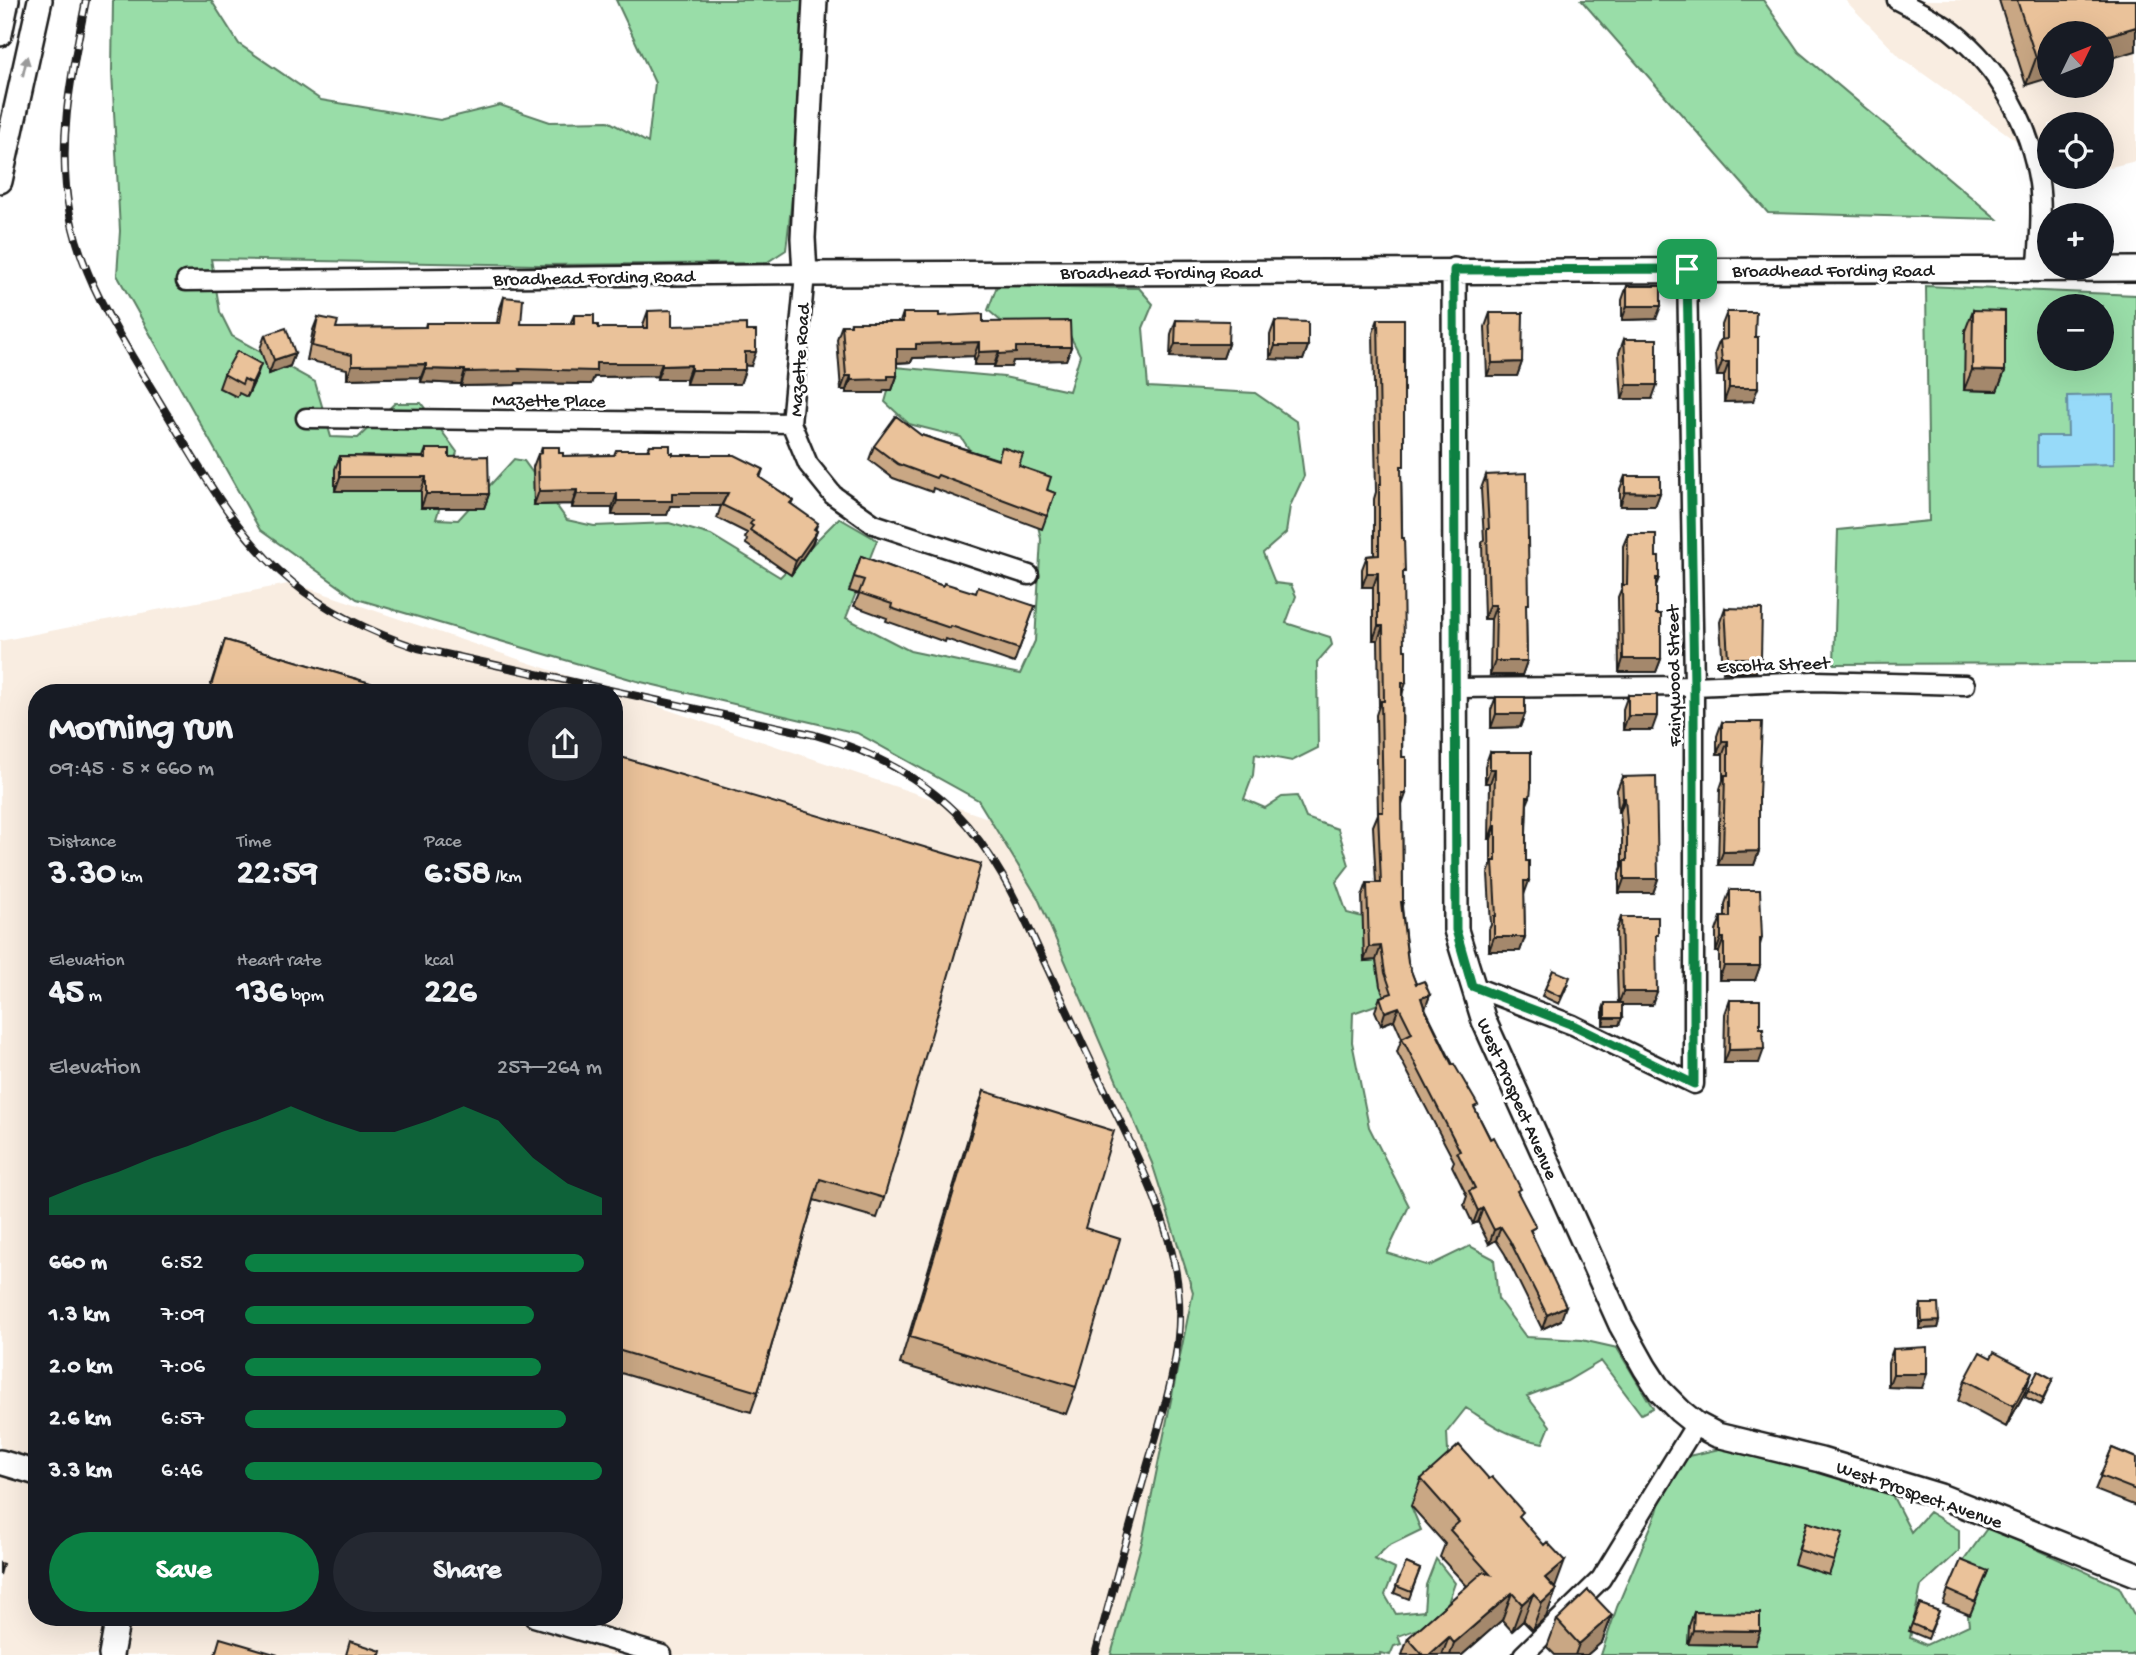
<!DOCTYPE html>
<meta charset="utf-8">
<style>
:root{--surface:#171b24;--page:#242831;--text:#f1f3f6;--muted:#9ea1a6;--accent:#0b8043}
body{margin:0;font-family:"Gochi Hand",sans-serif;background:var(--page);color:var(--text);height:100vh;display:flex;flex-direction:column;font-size:26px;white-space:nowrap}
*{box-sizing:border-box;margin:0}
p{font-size:23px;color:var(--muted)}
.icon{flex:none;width:38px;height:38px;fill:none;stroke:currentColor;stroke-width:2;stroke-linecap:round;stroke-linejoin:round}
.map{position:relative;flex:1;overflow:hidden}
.drawer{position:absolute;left:28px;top:684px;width:595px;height:942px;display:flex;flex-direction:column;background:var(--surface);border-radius:28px;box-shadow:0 7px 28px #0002}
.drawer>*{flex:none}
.needle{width:46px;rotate:47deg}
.tools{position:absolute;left:2037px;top:21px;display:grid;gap:14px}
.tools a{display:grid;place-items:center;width:77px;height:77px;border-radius:50%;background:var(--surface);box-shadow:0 7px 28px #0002;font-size:35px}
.pin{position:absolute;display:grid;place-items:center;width:60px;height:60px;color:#fff;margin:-30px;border-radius:14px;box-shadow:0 4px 10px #0006}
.round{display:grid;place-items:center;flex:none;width:74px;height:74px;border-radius:37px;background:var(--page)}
.summary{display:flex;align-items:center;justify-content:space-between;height:119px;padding:0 21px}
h1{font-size:38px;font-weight:700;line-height:52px}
.metrics{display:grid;grid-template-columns:repeat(3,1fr);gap:10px;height:119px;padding:7px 21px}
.metrics div{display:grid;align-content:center}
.metrics b{font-size:35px;font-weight:700}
.metrics small{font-size:19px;font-weight:400}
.metrics p{font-size:19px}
.chart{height:196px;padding:14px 21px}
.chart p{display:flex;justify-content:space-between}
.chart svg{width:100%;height:126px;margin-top:7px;fill:var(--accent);opacity:.7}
.action{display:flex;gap:14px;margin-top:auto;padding:14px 21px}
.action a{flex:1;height:80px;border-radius:42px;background:var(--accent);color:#fff;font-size:28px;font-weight:700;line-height:80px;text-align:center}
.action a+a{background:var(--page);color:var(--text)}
ul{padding:0 21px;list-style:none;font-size:23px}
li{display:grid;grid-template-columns:112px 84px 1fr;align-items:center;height:52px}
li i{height:18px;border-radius:9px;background:var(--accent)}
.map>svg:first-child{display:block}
.built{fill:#f9ede1;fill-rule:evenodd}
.green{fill:#99dda8;stroke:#5a7c62;stroke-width:2;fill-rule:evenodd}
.water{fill:#97daf9;stroke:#668ea1;stroke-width:2}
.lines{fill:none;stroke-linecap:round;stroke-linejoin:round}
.minor-casing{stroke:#1c1c1c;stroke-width:23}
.tertiary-casing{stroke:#1c1c1c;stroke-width:28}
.minor{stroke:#fff;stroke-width:18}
.tertiary{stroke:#fff;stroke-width:23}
.rail-casing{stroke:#1c1c1c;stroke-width:8}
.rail{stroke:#fff;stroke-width:5;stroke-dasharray:16;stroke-linecap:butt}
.wall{fill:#c9a784;stroke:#1c1c1c;stroke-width:2}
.shaded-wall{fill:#a4886c;stroke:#1c1c1c;stroke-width:2}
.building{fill:#eac29a;stroke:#1c1c1c;stroke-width:2}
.oneway{fill:#999}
.route-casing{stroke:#fff;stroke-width:14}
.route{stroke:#0b8043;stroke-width:9}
.labels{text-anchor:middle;stroke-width:6;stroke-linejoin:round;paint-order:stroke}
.street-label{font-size:19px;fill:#1c1c1c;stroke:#fff}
</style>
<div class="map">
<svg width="2136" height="1655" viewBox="0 0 2136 1655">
<rect width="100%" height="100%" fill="#fff"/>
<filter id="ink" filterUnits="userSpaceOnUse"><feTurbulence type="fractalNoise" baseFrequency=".0143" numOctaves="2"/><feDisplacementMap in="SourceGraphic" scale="14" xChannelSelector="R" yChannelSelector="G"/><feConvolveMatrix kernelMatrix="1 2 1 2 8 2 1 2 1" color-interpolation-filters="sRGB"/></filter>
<g filter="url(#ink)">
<path class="built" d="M1845,0H2136V161L2102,169V124H2049V164L1900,57ZM2049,33H2102V86H2049Z
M293,583L1006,824L1232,1254L1136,1655H0V641ZM37,693H614V1617H37Z"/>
<path class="green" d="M113,0H211L239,44L321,100L440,120L500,105L550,122L608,121L648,143L655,83L616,0H803L794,181L786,250L766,263L539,265L211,259L220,312L232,336L315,382L331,437L358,438L395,403H421L457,452L436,519L458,520L514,459L524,461L567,520L594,526L669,523L711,535L780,577L839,518L877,540L846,618L910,651L1020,674L1035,641L1041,539L1027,477L976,460L961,437L909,424L885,402L895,367L1004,377L1069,391L1080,355L1063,322L1003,323L988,310L997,286L1139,288L1153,304L1143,328L1148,387L1255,393L1297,422L1304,476L1290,506L1286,533L1263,553L1275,583L1291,585L1296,596L1286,623L1330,637L1332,645L1317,662L1318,748L1292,761L1255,754L1253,775L1244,799L1265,808L1282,797L1297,796L1306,818L1338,829L1349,865L1336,882L1347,913L1382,922L1401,970L1393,999L1353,1013L1352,1042L1369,1127L1409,1206L1387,1253L1429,1266L1470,1246L1494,1259L1498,1299L1526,1337L1582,1340L1617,1348L1653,1408L1641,1414L1601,1361L1567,1381L1527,1396L1550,1426L1543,1443C1508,1437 1495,1426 1466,1408L1447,1432L1449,1472L1411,1506L1421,1530L1388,1546L1374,1559L1395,1569L1385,1595L1396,1614L1424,1611L1426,1585L1436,1559L1455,1583L1442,1620L1398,1636L1401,1644L1394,1646L1390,1655L1380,1653V1655H1111L1143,1538L1193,1292L1152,1163L1038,898L978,800L857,733L637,681L357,599L260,530L117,275L120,231L112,71Z
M1581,0H1763L1799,52L1997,219L1768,213Z
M1926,286L2136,295V663L1834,664L1838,530L1929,521ZM2049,306H2102V359H2049Z
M1744,1443L1890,1491L1911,1532L1929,1512L1959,1530V1551L1921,1586L1910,1638L1926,1645L1969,1625L1962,1563L1988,1527L2119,1587L2136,1618V1650L2132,1655H1601L1617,1607L1657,1512L1663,1490L1657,1465C1686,1455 1715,1451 1744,1443Z"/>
<path class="water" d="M2114,395V464L2037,466V436H2068L2067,396Z"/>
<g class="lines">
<g class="minor-casing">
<path id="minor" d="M1897,0C1916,10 1936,19 1953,32C2000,69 2030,124 2039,183C2043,211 2039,240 2038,268
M186,281L805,274L791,423L808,464L833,495L874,524L1029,575
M306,418L791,423
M1456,688L1694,686L1815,681L1965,685
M1472,986L1573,1025L1694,1084V686L1687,269
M534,1617L662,1655
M1523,1655L1601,1579L1696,1424"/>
</g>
<g class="tertiary-casing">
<path id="tertiary" d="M815,0L803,238L805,274L2136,269
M0,34L7,0
M0,181L40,0
M1454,270L1456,930L1484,1021L1621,1325L1645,1368L1660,1391L1680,1411L1696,1424L1717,1435L1821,1460L1940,1496L2136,1574
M0,1462L37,1473
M111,1655L118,1617"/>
</g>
<use href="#minor" class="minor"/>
<use href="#tertiary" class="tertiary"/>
<g class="rail-casing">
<path id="rail" d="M86,0C72,71 56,142 70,215C84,286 127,347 164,409C201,470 236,536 292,582C329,613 373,633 418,648L815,735C868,750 915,773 955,812C993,851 1016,899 1038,948C1054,982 1070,1017 1086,1051C1121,1127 1175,1216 1179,1301C1182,1360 1161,1418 1145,1474C1128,1534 1111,1595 1095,1655"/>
</g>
<use href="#rail" class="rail"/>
</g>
<path class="wall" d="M1999,0H2136L2026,85Z
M1627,286L1656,319L1622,320V300Z
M504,297L521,324H570L574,315L594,325L598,328H643V325L648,311L672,326L746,331L751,366L745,365V370L740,384H686V379H657V376L594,377L591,384L516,383L515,385L461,386V384L421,382V377L347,379V369L307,360L313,330L318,317L336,328L425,327L426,323H497L499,311Z
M1973,310L2005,371L1997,391L1964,390L1965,331Z
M1727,312L1753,401L1724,402V376H1717L1715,353L1720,340L1722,339V325Z
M903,313L939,316L983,322L1071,347L1066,360L1013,361L1011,367H994V365H974V356L913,358L911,362L897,363V376L892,390H884L883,393H846V390H841L837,339L842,325H850L851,322H900Z
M1490,313L1522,362L1517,376H1487L1485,327Z
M1378,319L1401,475L1403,578L1402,805L1403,902L1402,906L1408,963L1416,984L1430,995L1425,1008L1476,1111L1519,1195L1561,1320L1542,1329L1505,1254L1496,1240L1489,1244L1478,1222L1473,1224L1464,1205L1467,1196L1452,1166L1454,1161L1397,1052L1402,1038L1394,1020L1381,1025L1375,1011L1380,997L1384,996L1380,986L1376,960L1364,961L1362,897L1367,883H1376L1373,826L1378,814L1376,715L1379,706L1378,640H1373V587H1362V569L1367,556L1374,555V499L1376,492L1373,333Z
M1176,320L1228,344L1223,358L1170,357L1171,334Z
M1275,321L1308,346L1303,360L1270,359V335Z
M265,335L295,353L290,366L269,374L260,349Z
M1624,339L1652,399H1622L1619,353Z
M224,374L256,378L247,397L239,393L237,397L219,388Z
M921,435L1019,466L1047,490L1055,493L1042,529L933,488L932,492L893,478L869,460L874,446Z
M650,445L670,453L673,455L763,469L760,478L793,500L791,504L817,531L812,544L791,575L746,544L747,539L745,538L747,533L717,518L721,506H670L667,515H612V508H572V504L534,505L533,467L538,454H540L542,447L559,453L563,456L614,455L647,450Z
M426,449L449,457L489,494L484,508H421V491H335V469L340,456L423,457Z
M1486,475L1526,612L1527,661L1522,675H1490L1491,619H1484L1482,543L1484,539L1481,489Z
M1625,476L1660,493L1655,506H1620V489Z
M1628,534L1656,557L1659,578L1656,586V614L1661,659L1656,672H1619L1618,597L1623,585V546Z
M861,556L943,586L1035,606L1014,663L946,639L945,642L886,621L887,618L854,606L859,594L849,591Z
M1725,608L1756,672H1723L1720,622Z
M225,640L404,693H208Z
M1628,695L1652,730H1623V709Z
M1496,697L1525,714L1520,727L1491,728V710Z
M1722,722L1759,795V851L1754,865H1718L1720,789L1723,780V754H1717V736Z
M1490,752L1530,797L1527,804L1524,895L1525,937L1520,951H1489V929L1491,925L1488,874L1491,865V839H1489L1490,783H1485V766Z
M614,755L884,1198L877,1218L814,1200L758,1392L751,1412L614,1371Z
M1622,777L1658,879L1653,893H1619V874L1622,867V837L1620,812H1618L1617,790Z
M1730,890L1762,938L1760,945V966L1755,980H1719V952H1716V931L1721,917H1725V904Z
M1621,917L1656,942L1652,1005H1622L1619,1025H1603V1009L1605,1003H1618L1616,931Z
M1553,970L1568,984L1559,1004L1542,996Z
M1730,1000L1760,1028L1759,1063H1724L1725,1014Z
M984,1091L1085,1228L1076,1387L1066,1414L900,1364L974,1118Z
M1921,1304L1939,1321L1937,1328L1919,1329V1311Z
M1893,1349L1922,1388L1888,1387V1363Z
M2053,1379L2041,1405L2025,1397L2028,1390Z
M1965,1380L2025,1392L2006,1427L1958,1401Z
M2112,1448L2136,1458V1506L2095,1490Z
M1421,1479L1521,1518L1556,1590L1546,1617L1532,1630L1523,1621L1512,1631L1502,1620L1462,1655H1402L1408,1638L1467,1586L1440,1557L1445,1544L1411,1506Z
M1807,1522L1834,1561L1829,1575L1794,1564Z
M1406,1563L1420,1569L1409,1599L1394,1593Z
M1988,1571L1970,1615L1943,1604L1948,1590Z
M1920,1604L1939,1611L1928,1639L1909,1631Z
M1694,1612L1755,1645L1688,1644L1689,1626Z
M1612,1615L1602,1642L1587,1655H1555L1547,1647L1557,1620Z"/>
<path class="shaded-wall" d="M2136,27V51L2102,61V37Z
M2049,54V78L2026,85L2036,58Z
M1627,306H1661L1656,319L1622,320Z
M979,342L974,356L913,358L911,362L892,363L897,349L916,344Z
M1175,344H1228L1223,358L1170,357Z
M1275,346H1308L1303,360L1270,359Z
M1016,347H1071L1066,360L1013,361L1011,367H994L999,354Z
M999,351L994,365H974L979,352Z
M745,352H756L751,366L740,365Z
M295,353L290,366L269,374L274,360Z
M1522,362L1517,376H1487L1492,363Z
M1722,362H1729L1724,376H1717Z
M596,363H662L657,376L594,377L591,384L516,383L515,385L461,386L465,372Z
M261,364L256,378L247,397L252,383Z
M426,364L421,377L347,379L352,365Z
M691,365L686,379H657L662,366Z
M426,369L465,370L461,384L421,382Z
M691,370H745L740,384H686Z
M1972,370L2005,371L1997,391L1964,390Z
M846,376H851L846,390H841Z
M888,376H897L892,390H884L883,393H846L851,380Z
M1627,385H1657L1652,399H1622Z
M1729,388H1758L1753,401L1724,402Z
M340,477H426L421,491H335Z
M577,490L572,504L534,505L539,491Z
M1625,492L1660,493L1655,506H1620Z
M672,493H728L721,506H670L667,515H612L617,501Z
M426,494H489L484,508H421Z
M577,494H617L612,508H572Z
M818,523L813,536L817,531L812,544L791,575L796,561Z
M1367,573H1378L1373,587H1362Z
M1489,605H1496L1491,619H1484Z
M1378,626H1383L1378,640H1373Z
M1728,658H1761L1756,672H1723Z
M1623,659H1661L1656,672H1619Z
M1495,661H1527L1522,675H1490Z
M1402,683H1406L1401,697Z
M1496,714H1525L1520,727L1491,728Z
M1628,716H1657L1652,730H1623Z
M1722,741H1728L1723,754H1717Z
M1490,769H1495L1490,783H1485Z
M1402,794H1406L1401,808Z
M1623,798H1625L1620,812H1618Z
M1494,825H1496L1491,839H1489Z
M1759,851L1754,865H1718L1723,852Z
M1624,879H1658L1653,893H1619Z
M1524,881H1529L1524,895Z
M1494,937H1525L1520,951H1489Z
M1721,938H1724L1719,952H1716Z
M1381,946L1376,960L1364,961L1369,947Z
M1724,966H1760L1755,980H1719Z
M1623,992H1657L1652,1005H1618Z
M1430,995L1425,1009L1421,998Z
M1399,1007L1394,1020L1381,1025L1385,1012Z
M1605,1018H1622L1619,1025H1603Z
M1764,1049L1759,1063H1724L1729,1050Z
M1483,1208L1478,1222L1473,1224L1478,1211Z
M1501,1227L1496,1240L1489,1244L1494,1230Z
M1566,1306L1561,1320L1542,1329L1547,1315Z
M1939,1321L1937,1328L1919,1329L1922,1322Z
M2032,1372L2025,1392L2006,1427L2014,1406Z
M1893,1374H1927L1922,1388L1888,1387Z
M1565,1561L1555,1588L1545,1578Z
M1556,1590L1546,1617L1532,1630L1542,1603Z
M1512,1593L1502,1620L1462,1655H1450L1454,1643Z
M1533,1594L1523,1621L1512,1631L1522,1604Z
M1612,1615L1602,1642L1587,1655H1575L1579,1644Z
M1693,1630L1760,1631L1755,1645L1688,1644Z
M1449,1637L1442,1655H1429Z"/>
<path class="building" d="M2017,0H2136V27L2102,37V33H2049V54L2036,58Z
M1627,286H1661V306H1627Z
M504,297L523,299L521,324H574V315H594V325H598V328H648V311L672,310V326L746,324V331H756V352H745V370H691V365L662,366V363H596V371L519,369L520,371L465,372V370L426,369V364L352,365V355L312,346L318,317L338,321L336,328L426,327V323H500Z
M1973,310L2005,311V371L1972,370Z
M1727,312H1756L1755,337H1758V388H1729V362H1722L1720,340L1727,339Z
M903,313H939V316L983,314V322L1070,321L1071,347H1016V353L999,354V351L979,352V342L916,344V349H897V376H888V379L851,380V376H846L842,325H851V322H903Z
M1490,313H1523L1522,362L1492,363Z
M1378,319H1404V466H1401L1402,538H1404L1405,572H1403L1404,650H1406V683H1402V757H1406V794H1402L1403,902H1401L1408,963L1416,984L1424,981L1430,995L1421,998L1424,1007L1452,1065L1454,1064L1478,1105L1474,1107L1490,1139L1494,1137L1521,1189L1517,1191L1536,1227L1530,1230L1566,1306L1547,1315L1510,1241L1501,1227L1494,1230L1483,1208L1478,1211L1469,1191L1475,1188L1457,1152L1460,1151L1402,1038L1412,1033L1399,1007L1385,1012L1380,997L1392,993L1385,973L1381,946L1369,947L1367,883H1381L1378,812H1383L1381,701H1384L1383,626H1378V573H1367V556L1379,555V485H1381Z
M1176,320L1229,321L1228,344H1175Z
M1275,321L1308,322V346H1275Z
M286,328L295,353L274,360L265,335Z
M1624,339H1657V385H1627Z
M237,351L261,364L252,383L244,379L242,384L224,374Z
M896,416L921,435L998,460L1002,447L1023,454L1019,466L1051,477L1047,490L1055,493L1047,516L938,475L936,478L898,464L874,446Z
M650,445H670V453H673V455H735L763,469L759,477L793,500L790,503L818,523L814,529L817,531L796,561L750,530L753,526L750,524L753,520L722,505L728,493H672V501H617V494H577V490L539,491L538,454L542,453V447H559V453H563V456L614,455L616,450H649Z
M426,449H449V457L488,456L489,494H426V477H340V456L426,458Z
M1527,473L1529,604H1526L1527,661H1495L1496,605H1489L1487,529H1489L1486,475Z
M1625,476H1660V493L1625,492Z
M1628,534H1656V557H1659V578H1656V614H1661V659H1623L1622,585H1627Z
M861,556L943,586L944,583L976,593L978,587L1035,606L1019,649L951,626L950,628L891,608L892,604L859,593L864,580L854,577Z
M1725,608L1762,609L1761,658H1728Z
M225,640L404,693H209Z
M1628,695H1657V716H1628Z
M1496,697H1525V714H1496Z
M1722,722H1762L1759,795V851L1723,852L1725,775H1728V741H1722Z
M1490,752H1531V787L1530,797H1527L1526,825V861H1529V881H1524L1525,937H1494V916H1496L1493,861H1496V825H1494L1495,769H1490Z
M614,755L981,864L884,1198L820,1179L758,1392L614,1349Z
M1656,776L1658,879H1624V861H1627V823L1625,798H1623L1622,777Z
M1730,890H1760L1762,938H1760V966H1724V938H1721V917H1730Z
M1621,917H1658V935H1656L1657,992H1623Z
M1553,970L1570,977L1561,997L1545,989Z
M1730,1000H1760V1028H1763L1764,1049L1729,1050Z
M1605,1003H1622V1018H1605Z
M984,1091L1114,1131L1085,1228L1120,1239L1076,1387L910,1337Z
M1921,1304H1938L1939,1321L1922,1322Z
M1927,1347V1374H1893V1349Z
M1980,1352L1991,1358L1994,1352L2032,1372L2014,1406L1965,1380Z
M2038,1371L2053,1379L2043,1399L2028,1390Z
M1459,1445L1489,1479L1492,1477L1523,1512L1519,1516L1544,1545L1547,1542L1565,1561L1545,1578L1556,1590L1542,1603L1533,1594L1522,1604L1512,1593L1454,1643L1449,1637L1429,1655H1423L1408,1638L1483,1572L1490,1574L1450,1530L1459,1522L1421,1479Z
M2112,1448L2136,1458V1490L2100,1476Z
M1807,1522L1843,1533L1834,1561L1799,1550Z
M1961,1560L1988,1571L1975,1602L1948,1590Z
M0,1563L3,1564L0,1575Z
M1406,1563L1420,1569L1411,1592L1396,1586Z
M1588,1590L1612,1615L1579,1644L1557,1620Z
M1920,1604L1939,1611L1930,1632L1912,1624Z
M1694,1612L1760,1613V1631L1693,1630Z
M220,1638L278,1655H215Z
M350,1641L381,1651L380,1655H346Z"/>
<defs><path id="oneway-solid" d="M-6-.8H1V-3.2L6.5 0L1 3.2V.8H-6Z" transform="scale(1.75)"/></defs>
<use class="oneway" href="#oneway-solid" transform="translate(25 66) rotate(-77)"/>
</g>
<g class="lines" filter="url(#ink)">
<g class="route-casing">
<path id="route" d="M1687,269L1694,686V1084L1573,1025L1472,986L1456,930L1454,270Z"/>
</g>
<use href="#route" class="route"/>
</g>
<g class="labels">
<g class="street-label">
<text x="1833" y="276">Broadhead Fording Road</text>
<text x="1161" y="278">Broadhead Fording Road</text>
<text transform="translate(594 276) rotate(-1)" y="7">Broadhead Fording Road</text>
<text transform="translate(798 360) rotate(-86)" y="7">Mazette Road</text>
<text transform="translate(549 399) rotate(1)" y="7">Mazette Place</text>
<text transform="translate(1773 663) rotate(-2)" y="7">Escolta Street</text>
<text transform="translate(1672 676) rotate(-91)" y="7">Fairywood Street</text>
<text transform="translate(1519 1098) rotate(66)" y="7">West Prospect Avenue</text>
<text transform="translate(1920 1493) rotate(19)" y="7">West Prospect Avenue</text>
</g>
</g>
</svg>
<div class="tools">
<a><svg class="needle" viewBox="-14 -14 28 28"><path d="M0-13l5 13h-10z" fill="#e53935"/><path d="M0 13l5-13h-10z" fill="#9ea1a6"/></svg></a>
<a><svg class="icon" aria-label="locate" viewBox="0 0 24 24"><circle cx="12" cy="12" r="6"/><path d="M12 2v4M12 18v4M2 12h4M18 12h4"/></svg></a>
<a>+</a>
<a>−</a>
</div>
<div class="pin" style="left:1687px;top:269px;background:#1e9e55"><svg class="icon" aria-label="arrive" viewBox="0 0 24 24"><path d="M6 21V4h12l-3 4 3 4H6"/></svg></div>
<section class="drawer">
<div class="summary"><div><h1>Morning run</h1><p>09:45 · 5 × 660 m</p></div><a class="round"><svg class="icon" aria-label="share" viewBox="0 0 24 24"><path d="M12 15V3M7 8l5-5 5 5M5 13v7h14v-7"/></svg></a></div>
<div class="metrics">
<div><p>Distance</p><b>3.30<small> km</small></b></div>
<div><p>Time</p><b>22:59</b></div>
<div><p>Pace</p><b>6:58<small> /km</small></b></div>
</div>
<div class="metrics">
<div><p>Elevation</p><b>45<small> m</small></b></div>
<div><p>Heart rate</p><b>136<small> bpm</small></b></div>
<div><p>kcal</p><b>226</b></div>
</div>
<div class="chart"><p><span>Elevation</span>257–264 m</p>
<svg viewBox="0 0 160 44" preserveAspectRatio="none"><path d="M0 44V38L10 33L20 29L30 24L40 20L50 15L60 11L70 6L80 11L90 15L100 15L110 11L120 6L130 11L140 24L150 33L160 38V44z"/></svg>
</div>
<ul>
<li><b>660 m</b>6:52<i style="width:95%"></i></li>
<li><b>1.3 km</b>7:09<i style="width:81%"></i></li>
<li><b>2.0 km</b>7:06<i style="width:83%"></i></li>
<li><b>2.6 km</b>6:57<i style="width:90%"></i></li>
<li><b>3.3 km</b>6:46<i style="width:100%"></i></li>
</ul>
<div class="action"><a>Save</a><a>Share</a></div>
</section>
</div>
